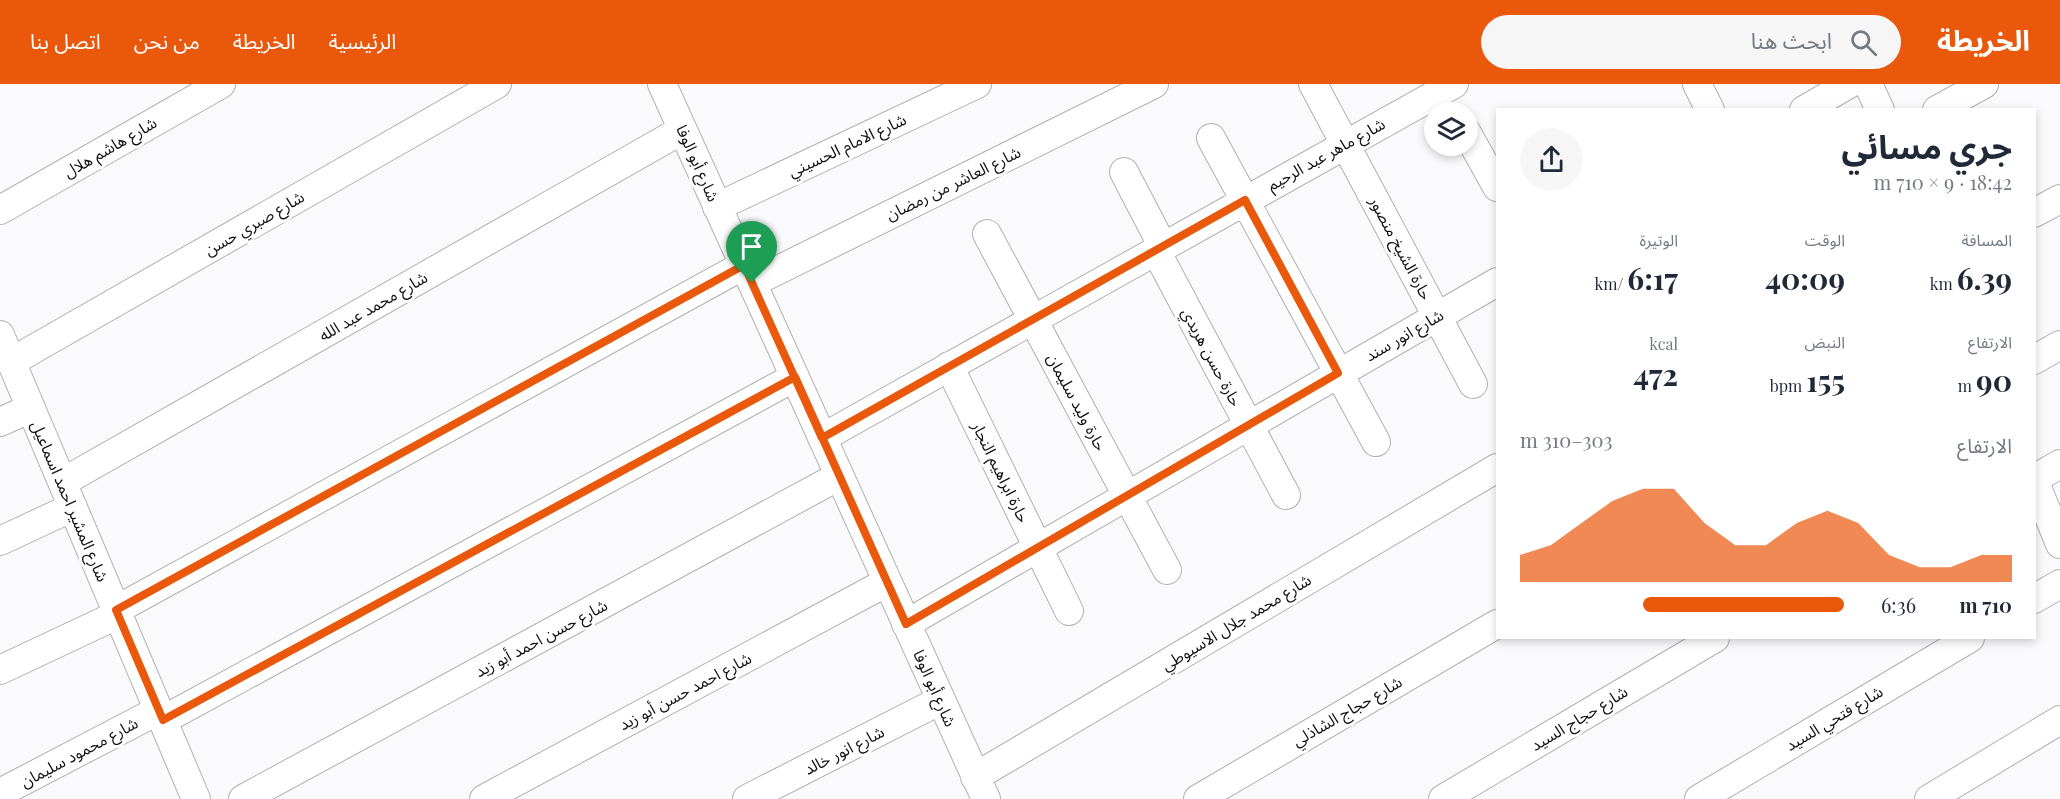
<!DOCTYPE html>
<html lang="ar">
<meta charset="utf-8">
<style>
:root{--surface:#fff;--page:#f6f6f7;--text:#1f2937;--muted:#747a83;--accent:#ea580c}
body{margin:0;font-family:"Playfair Display","Noto Sans Arabic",serif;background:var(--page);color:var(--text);direction:rtl;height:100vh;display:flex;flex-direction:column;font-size:22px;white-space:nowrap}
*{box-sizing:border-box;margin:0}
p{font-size:20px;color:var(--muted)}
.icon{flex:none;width:33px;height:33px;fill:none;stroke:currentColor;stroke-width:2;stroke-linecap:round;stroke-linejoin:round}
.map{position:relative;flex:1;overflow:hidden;direction:ltr}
.side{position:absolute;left:1496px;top:24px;width:540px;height:531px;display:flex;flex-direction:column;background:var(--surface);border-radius:0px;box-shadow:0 3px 9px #0003;direction:rtl}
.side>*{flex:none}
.tools{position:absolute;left:1424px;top:18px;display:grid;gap:12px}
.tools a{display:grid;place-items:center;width:54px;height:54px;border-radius:50%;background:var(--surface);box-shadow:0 3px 9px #0003;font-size:30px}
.pin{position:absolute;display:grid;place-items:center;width:51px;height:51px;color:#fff;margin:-62px -26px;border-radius:50% 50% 50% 0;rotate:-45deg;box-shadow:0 0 6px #0007}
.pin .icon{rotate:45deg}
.round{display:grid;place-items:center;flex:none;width:63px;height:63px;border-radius:32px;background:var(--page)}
.summary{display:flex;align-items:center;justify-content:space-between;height:102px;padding:0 24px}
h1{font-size:33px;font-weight:700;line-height:45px}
.stats{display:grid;grid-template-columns:repeat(3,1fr);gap:9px;height:102px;padding:6px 24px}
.stats div{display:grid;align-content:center}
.stats b{font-size:30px;font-weight:700}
.stats small{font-size:16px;font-weight:400}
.stats p{font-size:16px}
.chart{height:168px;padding:12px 24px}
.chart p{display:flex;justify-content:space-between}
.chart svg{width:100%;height:108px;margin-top:6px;fill:var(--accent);opacity:.7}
ul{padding:0 24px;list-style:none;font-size:20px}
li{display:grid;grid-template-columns:96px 72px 1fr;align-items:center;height:45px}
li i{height:15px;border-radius:8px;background:var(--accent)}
header{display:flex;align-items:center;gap:36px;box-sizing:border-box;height:84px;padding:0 30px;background:var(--accent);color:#fff}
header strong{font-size:28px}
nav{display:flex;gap:33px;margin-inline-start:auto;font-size:21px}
.search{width:420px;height:54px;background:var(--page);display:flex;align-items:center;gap:15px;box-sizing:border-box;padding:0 21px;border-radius:33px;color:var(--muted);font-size:22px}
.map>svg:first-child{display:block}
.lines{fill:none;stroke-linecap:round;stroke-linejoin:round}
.minor-casing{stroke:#b0b0b2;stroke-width:30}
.minor{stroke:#fff;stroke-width:28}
.route-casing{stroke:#fff;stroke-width:12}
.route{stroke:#ea580c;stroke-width:8}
.labels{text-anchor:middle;stroke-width:6;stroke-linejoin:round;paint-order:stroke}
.street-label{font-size:16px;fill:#101011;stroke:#fff}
</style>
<header>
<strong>الخريطة</strong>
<div class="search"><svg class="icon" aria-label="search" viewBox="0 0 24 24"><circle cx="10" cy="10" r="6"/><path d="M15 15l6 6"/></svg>ابحث هنا</div>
<nav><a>الرئيسية</a><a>الخريطة</a><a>من نحن</a><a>اتصل بنا</a></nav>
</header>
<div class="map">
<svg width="2060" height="715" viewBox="0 0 2060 715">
<rect width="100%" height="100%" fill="#fafafc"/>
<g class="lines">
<g class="minor-casing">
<path id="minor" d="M662,0L986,715
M1313,0L1473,300
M1697,0L1710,26
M1868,0L1880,26
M1804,26L1849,0
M1937,26L1984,0
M1467,49L1497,103
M1211,54L1376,358
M1124,88L1162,161
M717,123L977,0
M0,126L221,0
M2034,129L2060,115
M987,150L1167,486
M1155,165L1286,411
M752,199L1154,0
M0,251L196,715
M2034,276L2060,261
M11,278L497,0
M949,282L1069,527
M0,338L31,324
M822,354L1454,0
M2034,395L2060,380
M2034,396L2060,460
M63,398L682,46
M0,457L73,423
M2034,515L2060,500
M116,526L744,181
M906,540L1497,198
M0,586L117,531
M163,636L795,293
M975,693L1497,384
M0,709L159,626
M243,715L839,392
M484,715L887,498
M747,715L941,616
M1198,715L1497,540
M1443,715L1715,554
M1699,715L1970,554
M1929,715L2060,636"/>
</g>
<use href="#minor" class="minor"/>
</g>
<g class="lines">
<g class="route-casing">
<path id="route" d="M752,199L744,181L116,526L163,636L795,293L906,540L1338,289L1245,116L822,354L752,199"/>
</g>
<use href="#route" class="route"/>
</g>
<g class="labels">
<g class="street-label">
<text transform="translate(847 61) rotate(-25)" y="6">شارع الامام الحسيني</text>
<text transform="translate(110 63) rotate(-30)" y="6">شارع هاشم هلال</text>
<text transform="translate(1326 70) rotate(-29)" y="6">شارع ماهر عبد الرحيم</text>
<text transform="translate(698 79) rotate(66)" y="6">شارع أبو الوفا</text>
<text transform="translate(953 99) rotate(-26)" y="6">شارع العاشر من رمضان</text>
<text transform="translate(254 139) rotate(-30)" y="6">شارع صبري حسن</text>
<text transform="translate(1401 164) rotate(62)" y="6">حارة الشيخ منصور</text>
<text transform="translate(373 222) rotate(-30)" y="6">شارع محمد عبد الله</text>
<text transform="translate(1404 251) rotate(-30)" y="6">شارع انور سند</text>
<text transform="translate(1212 273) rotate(62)" y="6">حارة حسن هريدي</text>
<text transform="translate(1077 318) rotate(62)" y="6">حارة وليد سليمان</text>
<text transform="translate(1001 388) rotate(64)" y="6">حارة ابراهيم النجار</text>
<text transform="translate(70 417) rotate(67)" y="6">شارع المشير احمد اسماعيل</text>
<text transform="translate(1236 538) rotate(-31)" y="6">شارع محمد جلال الاسيوطي</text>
<text transform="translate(541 554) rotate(-28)" y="6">شارع حسن احمد أبو زيد</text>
<text transform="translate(935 604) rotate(66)" y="6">شارع أبو الوفا</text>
<text transform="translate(685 607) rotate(-28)" y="6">شارع احمد حسن أبو زيد</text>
<text transform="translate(1347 627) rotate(-30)" y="6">شارع حجاج الشاذلي</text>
<text transform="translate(1579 634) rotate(-31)" y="6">شارع حجاج السيد</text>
<text transform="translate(1834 634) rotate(-31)" y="6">شارع فتحي السيد</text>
<text transform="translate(844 666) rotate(-27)" y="6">شارع انور خالد</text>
<text transform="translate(79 668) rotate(-28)" y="6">شارع محمود سليمان</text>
</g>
</g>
</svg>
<div class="tools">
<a><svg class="icon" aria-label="layers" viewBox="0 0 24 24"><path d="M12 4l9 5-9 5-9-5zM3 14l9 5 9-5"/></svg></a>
</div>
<div class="pin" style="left:752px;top:199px;background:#1e9e55"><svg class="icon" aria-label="arrive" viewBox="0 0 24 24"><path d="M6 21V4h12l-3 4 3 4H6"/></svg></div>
<section class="side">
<div class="summary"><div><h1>جري مسائي</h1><p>18:42 · 9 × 710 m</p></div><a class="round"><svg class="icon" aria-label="share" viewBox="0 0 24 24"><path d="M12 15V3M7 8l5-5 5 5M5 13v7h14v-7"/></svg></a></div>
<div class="stats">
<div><p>المسافة</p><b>6.39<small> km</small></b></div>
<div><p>الوقت</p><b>40:09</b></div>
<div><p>الوتيرة</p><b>6:17<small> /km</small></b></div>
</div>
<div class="stats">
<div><p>الارتفاع</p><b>90<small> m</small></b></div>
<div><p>النبض</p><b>155<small> bpm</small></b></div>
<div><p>kcal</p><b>472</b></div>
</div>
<div class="chart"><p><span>الارتفاع</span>303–310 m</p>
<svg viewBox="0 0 160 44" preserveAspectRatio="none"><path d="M0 44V33L10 29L20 20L30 11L40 6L50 6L60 20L70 29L80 29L90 20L100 15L110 20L120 33L130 38L140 38L150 33L160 33V44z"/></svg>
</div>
<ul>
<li><b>710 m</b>6:36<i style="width:62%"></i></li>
</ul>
</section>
</div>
